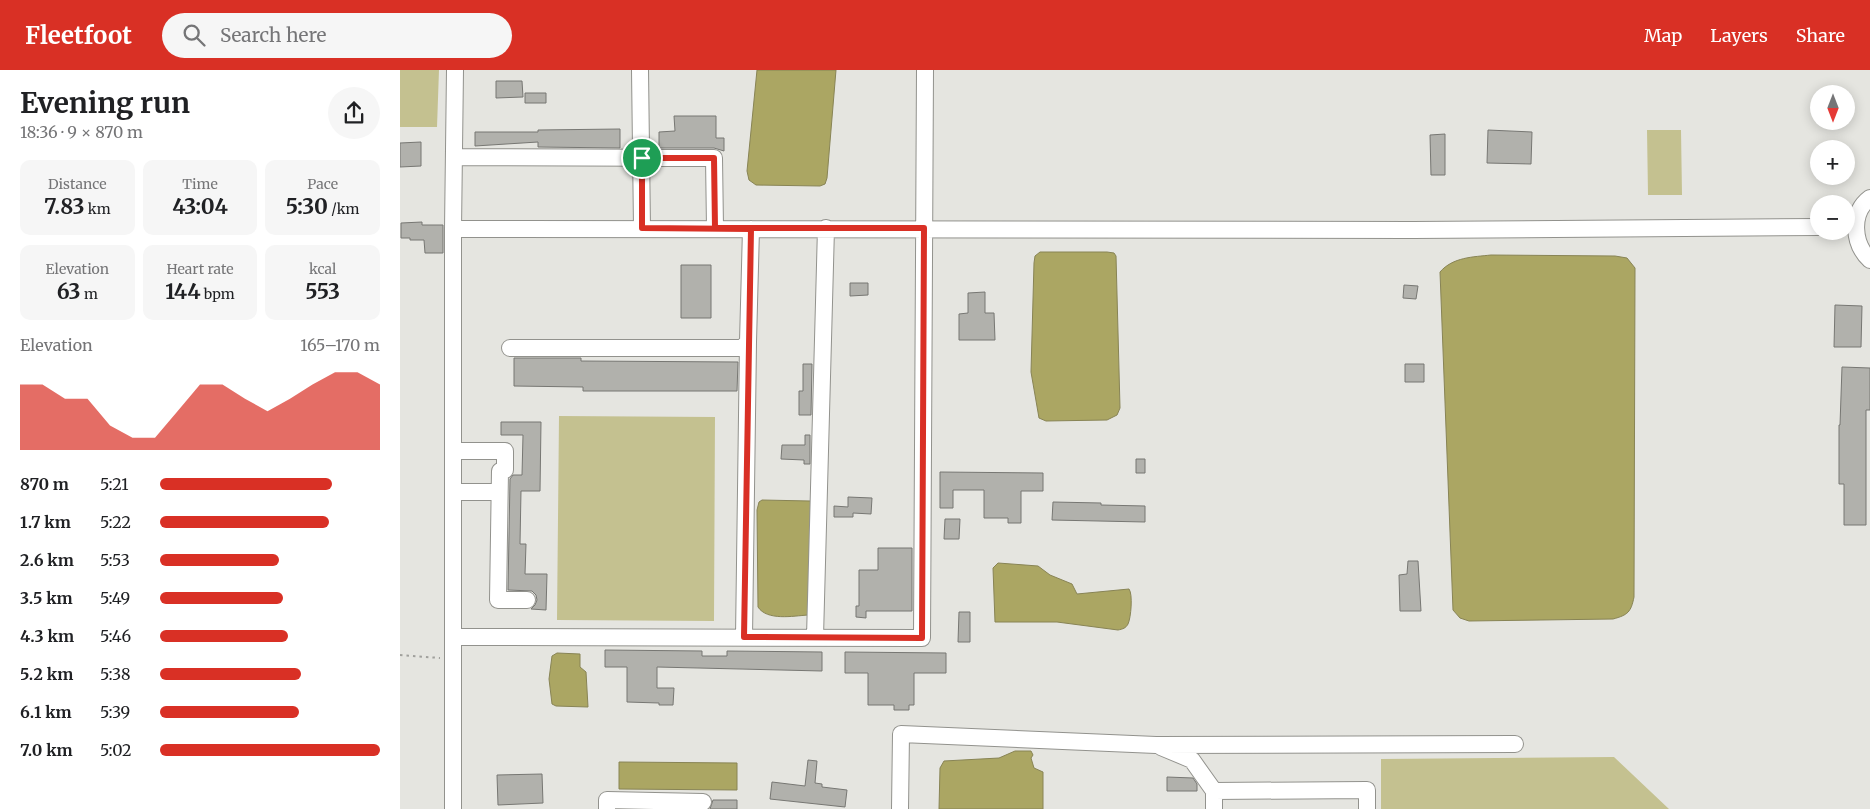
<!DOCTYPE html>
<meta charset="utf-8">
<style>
:root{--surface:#fff;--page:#f6f6f6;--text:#202124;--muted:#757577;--accent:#d93025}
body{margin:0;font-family:Merriweather,serif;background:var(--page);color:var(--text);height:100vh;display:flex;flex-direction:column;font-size:19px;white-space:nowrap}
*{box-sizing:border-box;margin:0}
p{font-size:16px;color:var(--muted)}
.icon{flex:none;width:28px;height:28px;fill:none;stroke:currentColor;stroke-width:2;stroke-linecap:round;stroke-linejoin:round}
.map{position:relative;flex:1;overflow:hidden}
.drawer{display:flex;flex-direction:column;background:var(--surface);width:400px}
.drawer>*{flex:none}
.needle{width:32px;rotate:180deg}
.fabs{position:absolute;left:1410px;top:15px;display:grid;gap:10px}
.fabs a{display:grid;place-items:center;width:45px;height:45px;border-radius:50%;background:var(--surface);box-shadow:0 2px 12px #0003;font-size:25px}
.pin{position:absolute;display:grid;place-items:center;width:42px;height:42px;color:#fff;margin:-21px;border:2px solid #fff;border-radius:50%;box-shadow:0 1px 5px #0007}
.round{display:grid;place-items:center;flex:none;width:52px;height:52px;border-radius:26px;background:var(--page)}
.summary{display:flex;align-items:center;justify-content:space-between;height:85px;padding:0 20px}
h1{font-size:28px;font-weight:700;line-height:38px}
.metrics{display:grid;grid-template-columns:repeat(3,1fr);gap:8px;height:85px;padding:5px 20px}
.metrics div{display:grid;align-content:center;border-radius:10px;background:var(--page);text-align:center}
.metrics b{font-size:21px;font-weight:700}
.metrics small{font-size:14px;font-weight:400}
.metrics p{font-size:14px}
.chart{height:140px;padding:10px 20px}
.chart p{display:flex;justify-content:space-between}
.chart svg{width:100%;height:90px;margin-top:5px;fill:var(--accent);opacity:.7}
ul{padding:0 20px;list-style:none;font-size:16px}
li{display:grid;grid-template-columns:80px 60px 1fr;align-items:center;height:38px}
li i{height:12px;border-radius:6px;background:var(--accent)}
header{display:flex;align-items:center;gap:30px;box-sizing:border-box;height:70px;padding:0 25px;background:var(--accent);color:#fff}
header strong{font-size:24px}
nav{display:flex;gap:28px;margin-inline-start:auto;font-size:18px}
.search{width:350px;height:45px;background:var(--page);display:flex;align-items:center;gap:12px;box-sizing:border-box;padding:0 18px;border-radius:28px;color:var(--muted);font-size:19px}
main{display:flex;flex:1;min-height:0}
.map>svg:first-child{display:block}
.green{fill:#c4c190}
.water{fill:#aba663;stroke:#888455}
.building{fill:#b1b1ac;stroke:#777773}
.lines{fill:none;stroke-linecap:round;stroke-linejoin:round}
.minor-casing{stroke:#92928d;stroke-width:18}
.path{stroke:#a0a09c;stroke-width:2;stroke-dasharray:2.5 4;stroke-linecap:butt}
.minor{stroke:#fff;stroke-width:16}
.route-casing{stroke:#fff;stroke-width:10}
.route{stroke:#d93025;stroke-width:6}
</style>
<header>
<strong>Fleetfoot</strong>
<div class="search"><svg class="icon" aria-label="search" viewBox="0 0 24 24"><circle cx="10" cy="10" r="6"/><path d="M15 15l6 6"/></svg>Search here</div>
<nav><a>Map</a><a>Layers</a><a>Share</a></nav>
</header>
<main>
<section class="drawer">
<div class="summary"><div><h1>Evening run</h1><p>18:36 · 9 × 870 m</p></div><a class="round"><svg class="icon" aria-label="share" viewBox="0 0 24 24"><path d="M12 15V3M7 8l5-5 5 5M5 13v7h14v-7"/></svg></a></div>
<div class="metrics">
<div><p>Distance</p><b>7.83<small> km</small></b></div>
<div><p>Time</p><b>43:04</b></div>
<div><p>Pace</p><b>5:30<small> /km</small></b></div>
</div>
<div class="metrics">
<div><p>Elevation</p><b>63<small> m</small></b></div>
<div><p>Heart rate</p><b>144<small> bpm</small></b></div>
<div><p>kcal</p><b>553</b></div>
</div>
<div class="chart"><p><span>Elevation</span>165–170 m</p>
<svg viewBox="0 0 160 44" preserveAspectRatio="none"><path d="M0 44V12L10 12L20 19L30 19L40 32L50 38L60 38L70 25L80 12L90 12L100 19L110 25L120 19L130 12L140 6L150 6L160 12V44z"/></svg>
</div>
<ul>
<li><b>870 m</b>5:21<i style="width:78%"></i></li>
<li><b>1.7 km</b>5:22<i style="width:77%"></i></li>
<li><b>2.6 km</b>5:53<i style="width:54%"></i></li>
<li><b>3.5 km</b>5:49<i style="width:56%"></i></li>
<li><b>4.3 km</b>5:46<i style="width:58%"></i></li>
<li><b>5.2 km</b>5:38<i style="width:64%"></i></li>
<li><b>6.1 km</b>5:39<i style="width:63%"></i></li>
<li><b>7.0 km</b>5:02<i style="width:100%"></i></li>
</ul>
</section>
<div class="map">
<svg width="1470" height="739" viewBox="0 0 1470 739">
<rect width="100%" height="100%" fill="#e5e5e0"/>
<path class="green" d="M0,0H39L37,57H0Z
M1247,60H1281L1282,125H1248Z
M159,346L315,347L314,551L157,550Z
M1214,687L1269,739H981V689Z"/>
<path class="water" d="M357,0H436L427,108L425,114L420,116L356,115L349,110L347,101Z
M640,182H707L714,183L716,186L720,338L717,345L707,350L646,351L639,348L631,302L634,193L635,186Z
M1091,185L1215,186L1227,188L1235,198L1234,527C1231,542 1228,545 1213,549L1069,551L1060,548L1053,540L1040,202C1053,187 1073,187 1091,185Z
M362,430L410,431L412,433L408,545C393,546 367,551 358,537L357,440L359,432Z
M598,493L638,496L650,505L672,514L677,524L729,519C733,524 731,548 728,554C726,558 723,559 718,560L657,552H595L593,498Z
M157,583L180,584V597L186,602L188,637L156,636L152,634L149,609L152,586Z
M615,681H631L633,685L631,688L634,698L643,702V739H539L540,698L544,691L599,688Z
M219,692L337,693V720L219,719Z"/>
<path class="building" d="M96,11H122L123,27L96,28Z
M125,23H146V33H125Z
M274,46H316V68H324V81L314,78H259V62L275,61Z
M220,59V78L138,77V72L75,76V62H138V60Z
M1088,60L1132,62L1131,94L1087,93Z
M1045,64V105H1031L1030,65Z
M21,72V96L0,97V73Z
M22,152V155H43V183H25L24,170H10V168H1V153Z
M281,195H311V248H281Z
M450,213H468V225L450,226Z
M1004,215L1018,216L1016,229L1003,228Z
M585,222V243H594L595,270H559V244L568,243V223Z
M1435,235L1462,236L1461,277H1434Z
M114,288H181V291L338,292L337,321H183V317L114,316Z
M403,294H412L411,345H399V321H403Z
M1005,294H1024V312H1005Z
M1442,297L1470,298V340H1466V455H1444V414H1439V355H1440Z
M101,352H141L140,421H121L120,474H126L125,504H147L146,540L131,539L135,535L137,530L136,525L132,521L108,520L110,409L113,405H122L123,365H101Z
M405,365H410V394H404V390L381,389L382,375H405Z
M736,389H745V403H736Z
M540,402L643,403V421H621V453H608V448H584V420H553V438H540Z
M448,427L472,428L471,444L453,443V447H434V436L448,437Z
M653,432L701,433V435L745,436V452L652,450Z
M545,449H560L559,469H544Z
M478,478H512V541H466V548L456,547V536H459V500H478Z
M1008,491H1018L1021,541H1000L999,505L1007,504Z
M559,542H570V572H558Z
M205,580L302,581V586H327V581L422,582V601L257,597V618H274L273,635H259V633L227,632V597H205Z
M445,582L546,583V603H514V635H509V640H494V635H468V603H445Z
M408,690L417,691L415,713L422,714V717L447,720L445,737L370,729L372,712L405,716Z
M142,704L143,733L98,735L97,705Z
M767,707L793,708L797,714V721H767Z
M313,730H337V739H310Z"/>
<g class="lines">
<g class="minor-casing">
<path id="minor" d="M240,0L242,158
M54,87L314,88L315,158
M1470,128C1450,143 1453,174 1470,190
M53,159L55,0
M110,278H342L348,272L351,159
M53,381H105V400L100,401L98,530H127
M53,422H99
M53,567L522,568L525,0
M344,567L348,272
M415,567L426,158
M761,677L792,690L814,721L967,720V739
M53,739V159L1013,160L1419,157
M207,739V730L303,732
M500,739L501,664L756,675L1115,674
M814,739V721"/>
</g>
<path class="path" d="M0,585L40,588"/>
<use href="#minor" class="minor"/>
</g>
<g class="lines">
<g class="route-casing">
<path id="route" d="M242,88V158L351,159L344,567L522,568L524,158H315L314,88H242"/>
</g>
<use href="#route" class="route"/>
</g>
</svg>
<div class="fabs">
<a><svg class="needle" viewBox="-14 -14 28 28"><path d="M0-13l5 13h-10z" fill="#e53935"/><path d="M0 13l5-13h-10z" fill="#757577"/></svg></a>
<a>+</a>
<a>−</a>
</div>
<div class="pin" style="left:242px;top:88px;background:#1e9e55"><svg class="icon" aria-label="arrive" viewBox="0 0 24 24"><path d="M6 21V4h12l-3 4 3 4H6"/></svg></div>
</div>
</main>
